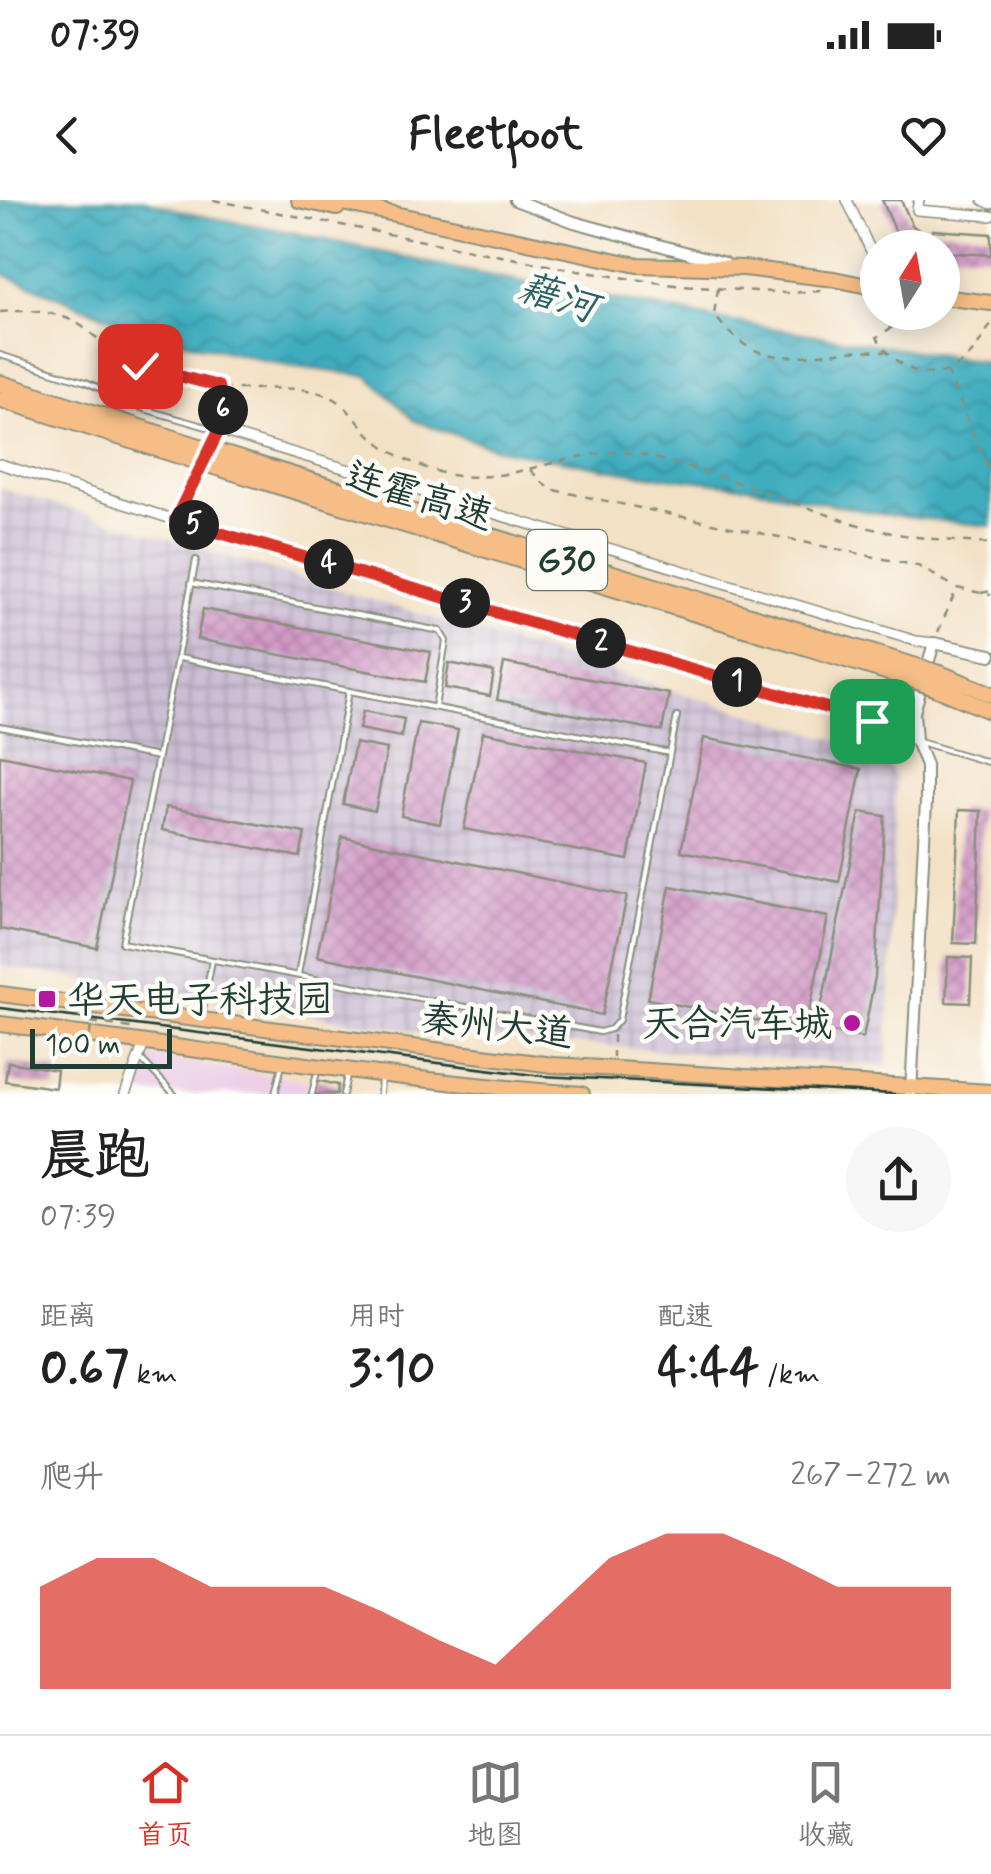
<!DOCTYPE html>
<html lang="zh">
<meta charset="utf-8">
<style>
:root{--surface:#fff;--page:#f6f6f6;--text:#222;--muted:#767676;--line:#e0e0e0;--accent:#d93025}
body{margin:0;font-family:Mynerve,"LXGW WenKai TC",sans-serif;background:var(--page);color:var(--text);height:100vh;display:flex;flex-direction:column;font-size:38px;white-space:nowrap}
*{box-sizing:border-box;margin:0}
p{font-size:32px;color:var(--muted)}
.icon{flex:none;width:55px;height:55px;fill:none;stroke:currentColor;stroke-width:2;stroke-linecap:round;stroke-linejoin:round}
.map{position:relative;height:894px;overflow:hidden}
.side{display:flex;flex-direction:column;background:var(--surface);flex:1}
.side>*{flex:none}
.needle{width:65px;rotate:11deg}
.buttons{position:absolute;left:860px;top:30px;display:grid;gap:20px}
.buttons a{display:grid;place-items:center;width:100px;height:100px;border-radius:50%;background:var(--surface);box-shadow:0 5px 25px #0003;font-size:50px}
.scale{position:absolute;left:30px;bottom:25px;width:142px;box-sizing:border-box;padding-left:10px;border:5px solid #1f3d34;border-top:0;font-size:28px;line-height:35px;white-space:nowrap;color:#1f3d34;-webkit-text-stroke:8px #fdfcf7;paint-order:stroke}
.pin{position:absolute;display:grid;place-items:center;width:85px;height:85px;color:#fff;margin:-42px;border-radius:20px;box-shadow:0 5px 15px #0006}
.km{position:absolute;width:50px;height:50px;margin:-25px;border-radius:50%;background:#222;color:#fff;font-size:28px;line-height:50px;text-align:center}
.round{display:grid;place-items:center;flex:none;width:105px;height:105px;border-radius:52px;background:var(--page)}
.head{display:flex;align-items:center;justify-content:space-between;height:170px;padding:0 40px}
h1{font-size:55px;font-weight:700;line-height:75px}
.figures{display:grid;grid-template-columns:repeat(3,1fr);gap:15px;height:170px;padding:10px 40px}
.figures div{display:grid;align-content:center}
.figures b{font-size:50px;font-weight:700}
.figures small{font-size:28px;font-weight:400}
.figures p{font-size:28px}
.chart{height:280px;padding:20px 40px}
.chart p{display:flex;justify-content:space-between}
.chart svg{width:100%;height:180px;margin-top:10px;fill:var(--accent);opacity:.7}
.status{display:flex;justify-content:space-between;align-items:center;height:70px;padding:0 50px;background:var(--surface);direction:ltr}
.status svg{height:28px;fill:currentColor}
header{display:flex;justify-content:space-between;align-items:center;height:130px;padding:0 40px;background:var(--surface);font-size:45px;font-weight:700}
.tabs{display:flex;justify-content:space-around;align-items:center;height:140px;border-top:2px solid var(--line);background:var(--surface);font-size:28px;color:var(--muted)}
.tabs a{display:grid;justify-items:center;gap:5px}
.tabs .on{color:var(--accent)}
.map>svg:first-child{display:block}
.built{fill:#edd0e8}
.industrial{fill:url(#industrial-grid)}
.water{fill:url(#water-waves);stroke:#30757a;stroke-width:2.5}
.building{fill:url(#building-cross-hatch)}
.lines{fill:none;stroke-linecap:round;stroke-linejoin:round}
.service-casing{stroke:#898f7d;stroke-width:8}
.minor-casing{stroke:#898f7d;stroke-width:12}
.tertiary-casing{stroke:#898f7d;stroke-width:14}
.primary-casing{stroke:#898f7d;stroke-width:18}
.trunk-casing{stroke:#898f7d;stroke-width:18}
.motorway-casing{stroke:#898f7d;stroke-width:19}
.path{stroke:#898f7d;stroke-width:2.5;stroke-dasharray:8 8;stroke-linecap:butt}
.service{stroke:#fff;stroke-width:4}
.minor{stroke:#fff;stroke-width:9}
.tertiary{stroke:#fff;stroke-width:10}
.primary{stroke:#f6be86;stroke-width:14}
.trunk{stroke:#f6be86;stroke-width:14}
.motorway{stroke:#f6be86;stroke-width:15}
.tram{stroke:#1f3d34;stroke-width:2.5}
.motorway-bridge-casing{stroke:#898f7d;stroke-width:19;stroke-linecap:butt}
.path-bridge{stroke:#898f7d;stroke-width:2.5;stroke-dasharray:8 8;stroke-linecap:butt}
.motorway-bridge{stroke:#f6be86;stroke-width:15}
.route-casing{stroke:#fff;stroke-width:20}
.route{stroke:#d93025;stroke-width:12}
.poi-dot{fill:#b5179e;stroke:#fdfcf7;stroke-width:4}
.labels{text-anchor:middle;stroke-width:9;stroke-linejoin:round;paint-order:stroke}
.shield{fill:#fdfcf7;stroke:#62766e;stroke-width:2.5}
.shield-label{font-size:35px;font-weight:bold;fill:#1f3d34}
.street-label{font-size:38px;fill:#1f3d34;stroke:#fdfcf7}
.poi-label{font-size:38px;fill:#1f3d34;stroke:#fdfcf7;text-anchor:start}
.water-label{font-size:40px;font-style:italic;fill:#2b6465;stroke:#fdfcf7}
</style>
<div class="status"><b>07:39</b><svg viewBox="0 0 49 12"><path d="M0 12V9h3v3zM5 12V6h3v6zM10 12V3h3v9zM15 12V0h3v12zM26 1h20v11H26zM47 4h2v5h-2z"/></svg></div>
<header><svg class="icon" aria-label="back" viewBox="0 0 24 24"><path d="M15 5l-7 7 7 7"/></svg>Fleetfoot<svg class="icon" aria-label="heart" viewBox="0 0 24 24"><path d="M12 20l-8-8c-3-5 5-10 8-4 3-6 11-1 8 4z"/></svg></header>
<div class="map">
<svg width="991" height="894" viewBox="0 0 991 894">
<defs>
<pattern id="industrial-grid" width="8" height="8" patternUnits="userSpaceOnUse" patternTransform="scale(2.5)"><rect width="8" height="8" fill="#ccbed4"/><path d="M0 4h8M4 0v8" fill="none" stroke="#a59cad"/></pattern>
<pattern id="water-waves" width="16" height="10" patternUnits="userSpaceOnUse" patternTransform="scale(2.5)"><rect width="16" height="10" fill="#41adbf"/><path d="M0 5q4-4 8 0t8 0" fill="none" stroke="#368e9c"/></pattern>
<pattern id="building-cross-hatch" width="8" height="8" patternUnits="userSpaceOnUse" patternTransform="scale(2.5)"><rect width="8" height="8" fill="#d296c6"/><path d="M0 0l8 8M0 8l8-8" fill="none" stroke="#aa7ca2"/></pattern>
</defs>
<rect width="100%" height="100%" fill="#fdfcf7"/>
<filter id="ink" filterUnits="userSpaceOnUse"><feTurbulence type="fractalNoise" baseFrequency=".01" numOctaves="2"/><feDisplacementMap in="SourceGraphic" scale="20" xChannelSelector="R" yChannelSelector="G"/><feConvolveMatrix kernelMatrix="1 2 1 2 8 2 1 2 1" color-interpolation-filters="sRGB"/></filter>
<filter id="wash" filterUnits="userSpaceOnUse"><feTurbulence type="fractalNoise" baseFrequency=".0048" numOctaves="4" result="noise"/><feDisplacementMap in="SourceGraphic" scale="40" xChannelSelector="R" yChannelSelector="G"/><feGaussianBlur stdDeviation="2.25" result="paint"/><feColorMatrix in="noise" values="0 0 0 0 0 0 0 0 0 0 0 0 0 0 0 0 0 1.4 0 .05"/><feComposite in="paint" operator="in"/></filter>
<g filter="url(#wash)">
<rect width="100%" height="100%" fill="#f3e1c6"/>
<path class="built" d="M146,856L211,867L308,880L305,894H132Z"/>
<path class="industrial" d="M0,288L880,553L896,578L887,866L435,834L0,766Z"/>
<path class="water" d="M0,0H144L196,15L291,32L461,70L727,121L991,163V326L880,314L750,287L626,272L495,248L415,221L368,176L288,166L144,132L0,73Z"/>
<g id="blocks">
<path class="building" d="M882,0H901L912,25L925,36L919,43L925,48H913L897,35Z
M933,30L991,34V55L942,52V48H932Z
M203,409L431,452L425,482L197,439Z
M449,463L494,472L490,496L445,488Z
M504,463L669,494L662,531L497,500Z
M363,511L404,519L401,537L359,529Z
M418,523L458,530L440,624L401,616Z
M483,532L646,563L628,660L464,629Z
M704,538L861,569L839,682L681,651Z
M355,543L387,549L375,611L343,604Z
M0,555L130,581L97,748L0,729Z
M166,607L305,633L300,657L162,630Z
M959,610L981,611L976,744L953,743Z
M860,612L885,616L875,777L863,838L817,829Z
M342,637L627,696L602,815L317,756Z
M670,686L828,717L806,830L648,799Z
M948,757L972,758L970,803L946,802Z
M8,862L57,870L55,888L5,881Z
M316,880L338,885L337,894H313Z"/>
</g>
</g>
<g filter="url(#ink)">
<use href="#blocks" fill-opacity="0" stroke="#898f7d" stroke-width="2.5"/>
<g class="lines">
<g class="service-casing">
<path id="service" d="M0,155L86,182L144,209L217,230
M196,360L122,743L600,832L611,829L619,820L677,516
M191,383L440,431L446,441L435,507
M179,458L670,553
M0,527L158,557
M920,542L991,563
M298,775L349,491
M202,814L212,760
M142,860L174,894
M275,894L282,865
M312,894L316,876
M343,894L347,876
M380,894L381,876"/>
</g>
<g class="minor-casing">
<path id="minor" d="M847,0L878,66
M919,0L917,10L991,16
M983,0L991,4
M0,264L175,320L872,521L916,541
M175,320L221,231L916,441L934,443
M125,894L145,841"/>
</g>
<g class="tertiary-casing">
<path id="tertiary" d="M515,0L574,22L725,63
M911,894L926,602V565L916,541L914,512L934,443L991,455"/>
</g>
<g class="primary-casing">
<path id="primary" d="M299,0L337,8
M328,0L637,65L744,68L834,79L878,88
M942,97L991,103"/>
</g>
<g class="trunk-casing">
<path id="trunk" d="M0,794L553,865L991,892
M0,824C194,847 387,881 582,894"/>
</g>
<g class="motorway-casing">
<path id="motorway" d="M0,183L198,246
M0,199L193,260
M220,253L915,466
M216,267L910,479
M941,474L991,494
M936,488L991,511"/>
</g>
<path class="path" d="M213,0L578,71L682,86L786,93L822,91
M718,89L714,114C764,186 819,142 885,152
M0,112C26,110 57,110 80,125C101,140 118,158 143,167C173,178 207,187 239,189C270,190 299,184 329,196C347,204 358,224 372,237C391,254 415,265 439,272C504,291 566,247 633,253C647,255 663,261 677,264C738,280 796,305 856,324C900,338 946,340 991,344
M891,112L894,126L877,137C894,168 931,187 963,162C975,152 983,137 991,124
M947,171L991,274
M218,189L225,218L223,225
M530,270L549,289L918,366L957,388
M981,393L991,391
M938,432L957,388L991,395
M84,792L96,789
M91,822L131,828
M613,835V857"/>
<use href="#service" class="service"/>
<use href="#minor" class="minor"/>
<use href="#tertiary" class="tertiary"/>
<use href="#primary" class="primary"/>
<use href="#trunk" class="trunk"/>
<use href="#motorway" class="motorway"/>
<path class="tram" d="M0,808L542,876L894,894"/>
<g class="motorway-bridge-casing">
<path id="motorway-bridge" d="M198,246L220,253
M193,260L216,267
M915,466L941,474
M910,479L936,488"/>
</g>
<path class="path-bridge" d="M68,847L88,848L96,789L125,795"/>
<use href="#motorway-bridge" class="motorway-bridge"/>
</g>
</g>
<g class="lines" filter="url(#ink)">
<g class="route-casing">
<path id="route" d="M140,166L218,186L225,218L175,320L872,521"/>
</g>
<use href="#route" class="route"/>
</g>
<g class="poi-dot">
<rect x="37" y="789" width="20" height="20" rx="5"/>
<circle cx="852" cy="823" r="10"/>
</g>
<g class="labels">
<rect class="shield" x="527" y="330" width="80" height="60" rx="8"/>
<g class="shield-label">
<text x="567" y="372">G30</text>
</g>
<g class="street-label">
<text transform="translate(420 295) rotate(17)" y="13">连霍高速</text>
<text transform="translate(497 825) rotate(6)" y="13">秦州大道</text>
</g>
<g class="poi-label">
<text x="67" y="812">华天电子科技园</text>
<text x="832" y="836" text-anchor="end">天合汽车城</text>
</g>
<g class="water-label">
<text transform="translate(558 96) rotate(18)" y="14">藉河</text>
</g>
</g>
</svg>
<div class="buttons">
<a><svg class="needle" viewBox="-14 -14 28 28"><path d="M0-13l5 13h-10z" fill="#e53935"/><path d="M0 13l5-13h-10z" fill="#767676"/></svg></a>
</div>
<div class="scale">100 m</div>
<div class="pin" style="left:872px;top:521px;background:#1e9e55"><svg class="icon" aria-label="arrive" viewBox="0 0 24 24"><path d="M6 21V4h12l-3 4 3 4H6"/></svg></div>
<div class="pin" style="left:140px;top:166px;background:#d93025"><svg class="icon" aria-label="check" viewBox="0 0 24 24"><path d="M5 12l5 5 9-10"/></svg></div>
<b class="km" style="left:737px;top:482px">1</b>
<b class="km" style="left:601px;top:443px">2</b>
<b class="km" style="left:465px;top:403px">3</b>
<b class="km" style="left:329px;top:364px">4</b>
<b class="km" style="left:194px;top:325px">5</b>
<b class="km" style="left:223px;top:210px">6</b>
</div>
<section class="side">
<div class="head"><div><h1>晨跑</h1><p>07:39</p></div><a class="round"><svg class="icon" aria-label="share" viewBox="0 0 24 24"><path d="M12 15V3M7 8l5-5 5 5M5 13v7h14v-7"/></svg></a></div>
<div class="figures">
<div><p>距离</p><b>0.67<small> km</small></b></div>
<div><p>用时</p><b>3:10</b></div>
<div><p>配速</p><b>4:44<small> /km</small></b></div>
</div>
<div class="chart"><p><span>爬升</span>267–272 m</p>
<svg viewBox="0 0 160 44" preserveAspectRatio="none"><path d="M0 44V19L10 12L20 12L30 19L40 19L50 19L60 25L70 32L80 38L90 25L100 12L110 6L120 6L130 12L140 19L150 19L160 19V44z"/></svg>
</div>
</section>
<nav class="tabs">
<a class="on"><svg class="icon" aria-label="home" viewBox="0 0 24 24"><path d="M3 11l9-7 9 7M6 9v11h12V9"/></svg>首页</a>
<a><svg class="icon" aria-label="map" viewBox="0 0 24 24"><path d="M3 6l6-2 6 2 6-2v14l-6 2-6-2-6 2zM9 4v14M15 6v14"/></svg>地图</a>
<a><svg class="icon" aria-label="saved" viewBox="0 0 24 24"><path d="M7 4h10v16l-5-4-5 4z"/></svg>收藏</a>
</nav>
